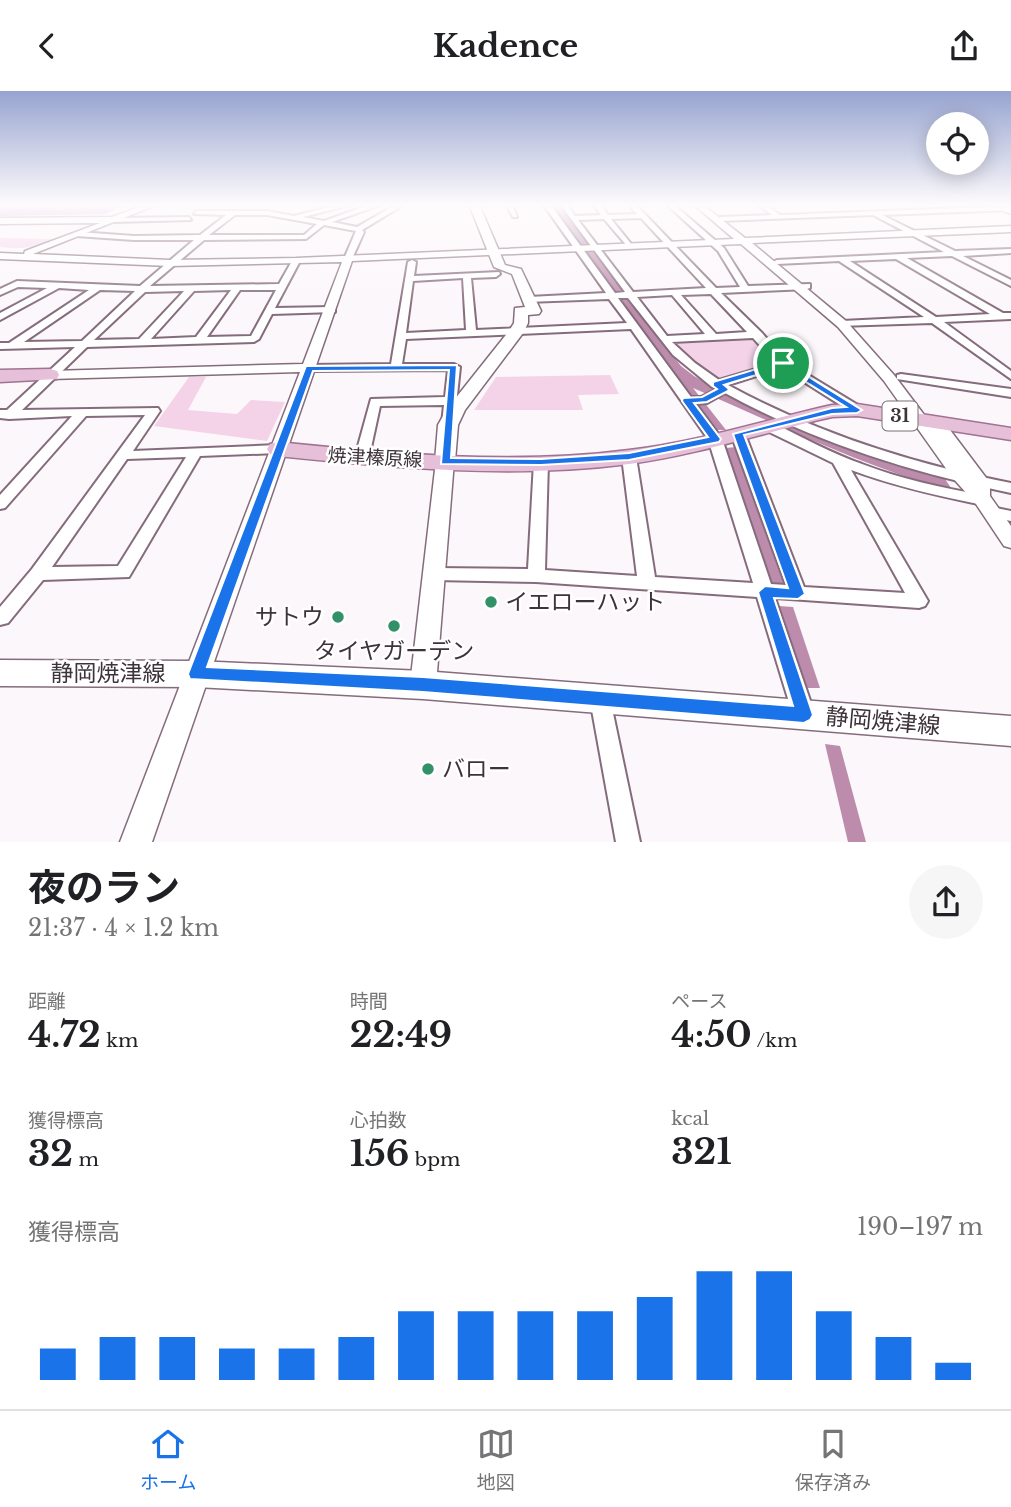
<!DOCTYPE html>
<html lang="ja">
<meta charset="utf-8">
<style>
:root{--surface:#fff;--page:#f6f6f6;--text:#202124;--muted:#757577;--line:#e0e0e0;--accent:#1a73e8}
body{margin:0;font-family:"Libre Baskerville","Noto Sans JP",serif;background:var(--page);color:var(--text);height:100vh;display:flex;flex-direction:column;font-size:26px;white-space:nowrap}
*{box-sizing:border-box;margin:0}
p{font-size:23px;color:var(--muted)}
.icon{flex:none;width:38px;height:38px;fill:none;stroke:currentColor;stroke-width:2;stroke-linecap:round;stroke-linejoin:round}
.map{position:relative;height:751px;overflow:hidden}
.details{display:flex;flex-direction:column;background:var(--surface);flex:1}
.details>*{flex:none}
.fabs{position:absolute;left:926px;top:21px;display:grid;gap:14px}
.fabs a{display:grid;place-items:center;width:63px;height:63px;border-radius:50%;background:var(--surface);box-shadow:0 4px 18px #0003;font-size:35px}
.pin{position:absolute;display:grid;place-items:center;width:60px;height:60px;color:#fff;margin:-30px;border:4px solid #fff;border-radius:50%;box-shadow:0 2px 7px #0007}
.round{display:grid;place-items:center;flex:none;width:74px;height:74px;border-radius:37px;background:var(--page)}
.head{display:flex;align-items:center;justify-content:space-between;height:119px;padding:0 28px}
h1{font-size:38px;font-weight:700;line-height:52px}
.metrics{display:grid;grid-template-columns:repeat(3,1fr);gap:10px;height:119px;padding:7px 28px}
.metrics div{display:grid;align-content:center}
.metrics b{font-size:35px;font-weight:700}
.metrics small{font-size:19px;font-weight:400}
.metrics p{font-size:19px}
.chart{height:196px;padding:14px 28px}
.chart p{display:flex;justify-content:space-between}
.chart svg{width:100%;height:126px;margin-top:7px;stroke:var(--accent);stroke-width:6}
header{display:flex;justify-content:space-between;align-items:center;height:91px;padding:0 28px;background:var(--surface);font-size:32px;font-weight:700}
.tab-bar{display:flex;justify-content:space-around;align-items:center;height:98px;border-top:2px solid var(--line);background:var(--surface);font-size:19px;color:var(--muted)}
.tab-bar a{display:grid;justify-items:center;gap:4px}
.tab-bar .selected{color:var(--accent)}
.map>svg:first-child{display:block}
.green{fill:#f4d3e8}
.water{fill:#bd8cac}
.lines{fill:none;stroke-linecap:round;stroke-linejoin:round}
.minor-casing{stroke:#856c7c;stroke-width:4}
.tertiary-casing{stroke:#856c7c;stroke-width:3}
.secondary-casing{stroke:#856c7c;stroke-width:3}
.primary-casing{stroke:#a07390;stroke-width:3}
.minor{fill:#fff;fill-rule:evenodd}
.tertiary{fill:#fff;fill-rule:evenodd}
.secondary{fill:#fff;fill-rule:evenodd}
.primary{fill:#e6bfd9;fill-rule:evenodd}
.route{fill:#1a73e8;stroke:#fff;stroke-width:2;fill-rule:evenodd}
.poi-dot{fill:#329169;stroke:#fff;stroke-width:2.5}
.labels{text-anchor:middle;stroke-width:5;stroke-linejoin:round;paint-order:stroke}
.shield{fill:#fff;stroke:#787075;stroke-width:2}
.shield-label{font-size:18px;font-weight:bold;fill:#3e333a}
.street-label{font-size:19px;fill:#3e333a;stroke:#fff}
.near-poi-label{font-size:23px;fill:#3e333a;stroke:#fff;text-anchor:start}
.near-street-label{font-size:23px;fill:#3e333a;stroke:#fff}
</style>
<header><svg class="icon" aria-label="back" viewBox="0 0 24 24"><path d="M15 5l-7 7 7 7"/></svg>Kadence<svg class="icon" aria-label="share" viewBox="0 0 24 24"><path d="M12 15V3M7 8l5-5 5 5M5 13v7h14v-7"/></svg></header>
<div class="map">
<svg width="1011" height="751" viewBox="0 0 1011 751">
<rect width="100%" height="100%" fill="#fcf7fa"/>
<path class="green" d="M0,147L54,148C35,156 21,159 0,156Z
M752,246L777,272L721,288L694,272L674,251Z
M610,284L619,303L578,304L583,319H474L496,286Z
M189,286H206L188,319L237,323L251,309L285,311L267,350L154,335Z"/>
<path class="water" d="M0,113H128L105,123L0,125Z
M549,113H559L629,208L681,275L694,285L738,309L826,349L887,372L945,388L951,397L947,398C858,374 778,333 693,297L726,339H717Z
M736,356L784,493L772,492L726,357Z
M779,515L793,516L820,597H807Z
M825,653L840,655L866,751H848Z"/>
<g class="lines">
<g class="minor-casing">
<path id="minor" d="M341,113H354L303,126L324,130L372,113H383L332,131L357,136L397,113H405L362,139L364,141L351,170L344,168L356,140L324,134L306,148L204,149L150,195L279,193L292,170L296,168L300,170L275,217L332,216L335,217V221L272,223L259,248L254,251L87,256L22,319L158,317L160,320L133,360L278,354L285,358L278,362L200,365L129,486L43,489L8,532L0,534V516L32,478L145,324L86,325L5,417L0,418V404L72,325L9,328L0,327V319H7L75,256L0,258V252H9L89,199L59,197L0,229V222L47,197L18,196L0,204V198L17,190L140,195L194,149H134L76,145L75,143L79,141L134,145L200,144L226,124L194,123L196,120H267L294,125ZM235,124H267L317,133L304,144H209ZM100,199L135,200L82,250L24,251ZM231,199L196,246L151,248L194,200ZM240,199H276L251,245L207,246ZM184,200L139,248L94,249L145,201ZM186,366L118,475L52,476L127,368Z
M506,113H512L517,126H513Z
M543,113H550L615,202L625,201L560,113H567L575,125L601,124L593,113H600L608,124L637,123L628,113H635L716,197L740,196L718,160L666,113H673L724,157L748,195L810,193V197L807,198L721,202L762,242L787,271L861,316L863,319L861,322H853L782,277L728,294C816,342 913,373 1011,392V402C912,382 814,351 725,302L707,312L696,313L722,348L771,493L786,494L731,343L733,340L738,339L745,343L804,496L905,502L833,372L763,338L762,335L763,332H773C802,346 831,362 862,373C901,388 942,397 983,404L990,409L983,414C938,405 894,395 851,379L928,510L925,515L919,517L775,507L815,624L811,631L804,634L797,631L793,624L757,506L536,491L434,489L428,488L425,483L428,478L434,477L528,478L534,371L541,367L548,371L545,479L637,485L622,366L629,362L636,366L655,486L753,492L708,348L631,238L406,248L402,273H454L460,276L454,333L448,337L442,333L444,314L380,315L369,366L362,370L355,366L371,308L445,306L448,279L309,280L303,277L309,274L391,273L408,171L412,169L416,171L414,185L499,181L500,183L496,186L471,187L476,239L627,232L609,208L526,211V207L529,206L606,202ZM641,127L706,197L633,201L578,129L604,128L628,156L632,154L611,128ZM463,187L466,239L406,242L413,190ZM711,203L747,241L716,243L681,204ZM672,204L705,243L667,245L637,206ZM618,207H628L673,264L712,296L717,298L701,306H691ZM753,247L776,272L719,289L695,272L672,251Z
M757,113H765L780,124L1011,115V119L882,124L955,160L1011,158V162L963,165L1011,189V195L952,165L907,167L1003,222H1011V228L944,231L1011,280V288L932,232L839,235L837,233L842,230L924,226L839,170L777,173L773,171L777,169L944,161L873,124L720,130L717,128L720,126L772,124ZM896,168L990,223L936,226L850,170Z
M189,126L191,129L113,131L110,129L113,127Z
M901,283L1011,298V306L897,288V284Z
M991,416L1011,420V430L986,425L983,421L986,417Z
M600,599L607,601L610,608L640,751H616L590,608L593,601Z"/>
</g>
<g class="tertiary-casing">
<path id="tertiary" d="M147,113H159L33,163L170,169L296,167L734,148L693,113H702L745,147L1011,135V141L752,152L846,230L894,284L934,337L941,333L947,335L990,392V405L1011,435V457L1004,455L976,413L952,386L884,290L838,236L741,153L352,170L152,751H120L300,281L50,288L43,284L50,280L303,273L342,171L170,175L0,168V162L24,163L25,160L100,132L0,133V127L112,126Z
M988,113H1000L1011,118V123Z
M445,365L454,370L436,594L432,602L423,605L414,602L410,594L436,370Z"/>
</g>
<g class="secondary-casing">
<path id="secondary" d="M469,113H479L505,174L521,178L541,220L539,223L528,224V232L523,242L465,319L458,334L455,370L452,374H438L435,370L438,334L447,318L509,240L514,232L515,217L525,216L512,183L494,176Z
M0,569L196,570L423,580L1011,625V655L423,608L196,596L0,595Z"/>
</g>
<g class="primary-casing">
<path id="primary" d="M50,278L57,280L59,284L57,288L0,291V279Z
M857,313L1011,337V349L857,325L832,326C765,341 698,364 629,373C513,388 394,377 278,365L270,363L267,358L270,353L278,351C394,363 513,374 629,359C698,351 765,329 832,314Z"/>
</g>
<use href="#minor" class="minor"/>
<use href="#tertiary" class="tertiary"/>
<use href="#secondary" class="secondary"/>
<use href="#primary" class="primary"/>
</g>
<linearGradient id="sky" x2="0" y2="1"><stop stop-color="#97a4d0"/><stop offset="0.52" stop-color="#fefbfd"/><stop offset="1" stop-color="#fefbfd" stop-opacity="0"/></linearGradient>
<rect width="1011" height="219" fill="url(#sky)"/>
<path class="route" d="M783,270L862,319L857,322L832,323L744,344L805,503L798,508L774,507L813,624L810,629L804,632L423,601L190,588L188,583L306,275L457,274L451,367L541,368L629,362L708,346L682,310L683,307L702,306L717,298L713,295V291ZM782,276L846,316L832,317L733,343L788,497L765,495L758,501L793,615L423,586L207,576L313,280L449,279L441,373L541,374L629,369L719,351L721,348L694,312L707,311L728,300L729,298L724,294Z"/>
<g class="poi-dot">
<circle cx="491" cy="511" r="7"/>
<circle cx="338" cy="526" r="7"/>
<circle cx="394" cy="535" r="7"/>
<circle cx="428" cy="678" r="7"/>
</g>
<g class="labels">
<rect class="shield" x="882.5" y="310.5" width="35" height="29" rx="5"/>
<g class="shield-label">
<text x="900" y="331">31</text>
</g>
<g class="street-label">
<text transform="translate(375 366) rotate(3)" y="7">焼津榛原線</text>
</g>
<g class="near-poi-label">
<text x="505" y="519">イエローハット</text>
<text x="324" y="534" text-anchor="end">サトウ</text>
<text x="394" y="568" text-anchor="middle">タイヤガーデン</text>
<text x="442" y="686">バロー</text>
</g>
<g class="near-street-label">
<text x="108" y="590">静岡焼津線</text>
<text transform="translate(883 630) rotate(5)" y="8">静岡焼津線</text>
</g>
</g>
</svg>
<div class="fabs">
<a><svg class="icon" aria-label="locate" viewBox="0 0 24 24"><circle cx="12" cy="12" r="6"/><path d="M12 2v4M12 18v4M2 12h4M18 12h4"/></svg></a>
</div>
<div class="pin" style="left:783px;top:272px;background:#1e9e55"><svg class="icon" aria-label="arrive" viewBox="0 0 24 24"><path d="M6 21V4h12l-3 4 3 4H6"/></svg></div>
</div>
<section class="details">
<div class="head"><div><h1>夜のラン</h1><p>21:37 · 4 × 1.2 km</p></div><a class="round"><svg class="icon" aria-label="share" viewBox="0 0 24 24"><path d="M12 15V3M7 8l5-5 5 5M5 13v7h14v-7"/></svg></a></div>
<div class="metrics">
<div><p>距離</p><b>4.72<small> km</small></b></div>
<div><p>時間</p><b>22:49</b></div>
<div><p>ペース</p><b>4:50<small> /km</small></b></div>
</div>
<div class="metrics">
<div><p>獲得標高</p><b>32<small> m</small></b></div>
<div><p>心拍数</p><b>156<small> bpm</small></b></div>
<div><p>kcal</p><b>321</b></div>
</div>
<div class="chart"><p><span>獲得標高</span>190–197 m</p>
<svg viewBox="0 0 160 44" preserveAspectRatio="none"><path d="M5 44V33M15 44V29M25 44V29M35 44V33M45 44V33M55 44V29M65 44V20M75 44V20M85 44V20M95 44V20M105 44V15M115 44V6M125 44V6M135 44V20M145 44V29M155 44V38"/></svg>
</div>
</section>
<nav class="tab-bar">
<a class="selected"><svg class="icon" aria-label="home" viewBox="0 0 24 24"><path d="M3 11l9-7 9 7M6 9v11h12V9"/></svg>ホーム</a>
<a><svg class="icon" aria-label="map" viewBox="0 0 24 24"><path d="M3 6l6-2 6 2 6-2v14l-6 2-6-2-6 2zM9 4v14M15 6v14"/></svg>地図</a>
<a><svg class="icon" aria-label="saved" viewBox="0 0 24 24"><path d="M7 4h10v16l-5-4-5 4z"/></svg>保存済み</a>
</nav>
